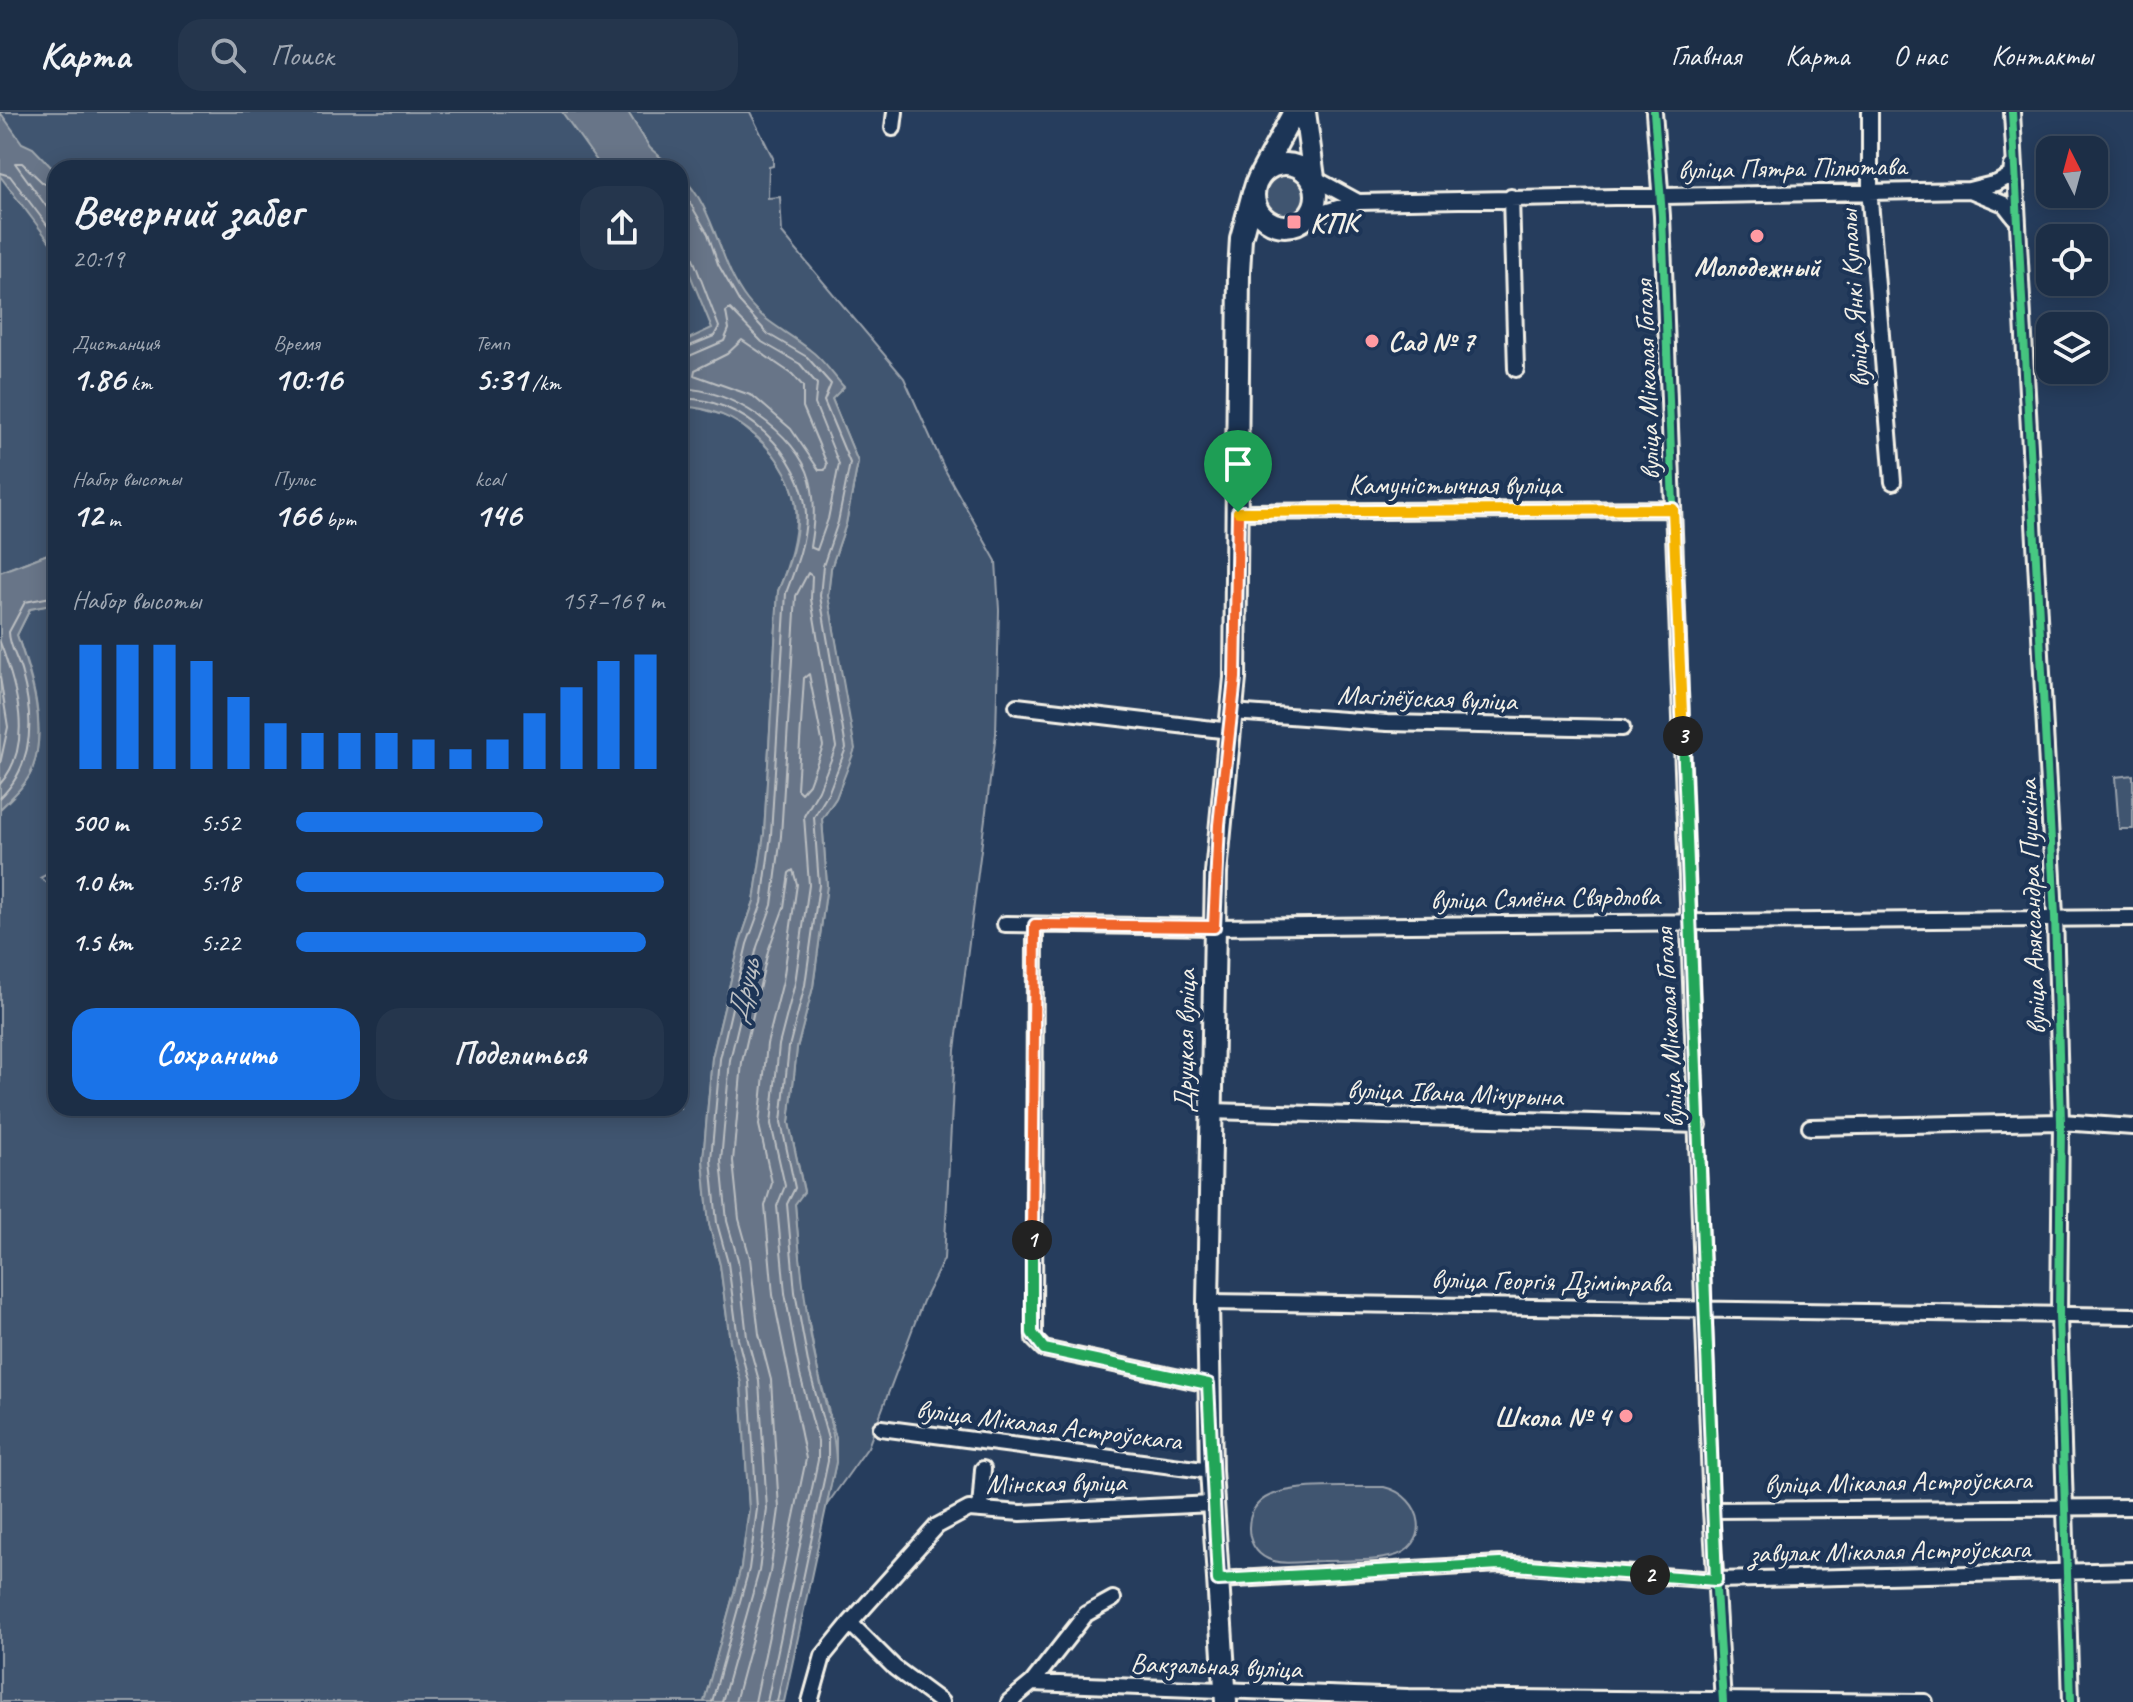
<!DOCTYPE html>
<html lang="ru">
<meta charset="utf-8">
<style>
:root{--surface:#1c2e46;--page:#25364d;--text:#f1f3f6;--muted:#a0a8b3;--line:#3a4a5f;--accent:#1a73e8}
body{margin:0;font-family:Caveat,sans-serif;background:var(--page);color:var(--text);height:100vh;display:flex;flex-direction:column;font-size:30px;white-space:nowrap}
*{box-sizing:border-box;margin:0}
p{font-size:26px;color:var(--muted)}
.icon{flex:none;width:44px;height:44px;fill:none;stroke:currentColor;stroke-width:2;stroke-linecap:round;stroke-linejoin:round}
.map{position:relative;flex:1;overflow:hidden}
.panel{position:absolute;left:48px;top:48px;width:640px;height:956px;display:flex;flex-direction:column;background:var(--surface);border-radius:24px;box-shadow:0 4px 20px #0003,0 0 0 2px var(--line)}
.panel>*{flex:none}
.needle{width:52px;rotate:354deg}
.buttons{position:absolute;left:2036px;top:24px;display:grid;gap:16px}
.buttons a{display:grid;place-items:center;width:72px;height:72px;border-radius:16px;background:var(--surface);box-shadow:0 4px 20px #0003,0 0 0 2px var(--line);font-size:40px}
.pin{position:absolute;display:grid;place-items:center;width:68px;height:68px;color:#fff;margin:-82px -34px;border-radius:50% 50% 50% 0;rotate:-45deg;box-shadow:0 0 8px #0007}
.pin .icon{rotate:45deg}
.km{position:absolute;width:40px;height:40px;margin:-20px;border-radius:50%;background:#222;color:#fff;font-size:22px;line-height:40px;text-align:center}
.round{display:grid;place-items:center;flex:none;width:84px;height:84px;border-radius:24px;background:var(--page)}
.summary{display:flex;align-items:center;justify-content:space-between;height:136px;padding:0 24px}
h1{font-size:44px;font-weight:700;line-height:60px}
.figures{display:grid;grid-template-columns:repeat(3,1fr);gap:12px;height:136px;padding:8px 24px}
.figures div{display:grid;align-content:center}
.figures b{font-size:34px;font-weight:700}
.figures small{font-size:22px;font-weight:400}
.figures p{font-size:22px}
.chart{height:224px;padding:16px 24px}
.chart p{display:flex;justify-content:space-between}
.chart svg{width:100%;height:144px;margin-top:8px;stroke:var(--accent);stroke-width:6}
.action{display:flex;gap:16px;margin-top:auto;padding:16px 24px}
.action a{flex:1;height:92px;border-radius:24px;background:var(--accent);color:#fff;font-size:32px;font-weight:700;line-height:92px;text-align:center}
.action a+a{background:var(--page);color:var(--text)}
ul{padding:0 24px;list-style:none;font-size:26px}
li{display:grid;grid-template-columns:128px 96px 1fr;align-items:center;height:60px}
li i{height:20px;border-radius:10px;background:var(--accent)}
header{display:flex;align-items:center;gap:48px;box-sizing:border-box;height:112px;padding:0 40px;background:var(--surface);border-bottom:2px solid var(--line)}
header strong{font-size:38px}
nav{display:flex;gap:44px;margin-inline-start:auto;font-size:28px}
.search{width:560px;height:72px;background:var(--page);display:flex;align-items:center;gap:20px;box-sizing:border-box;padding:0 28px;border-radius:24px;color:var(--muted);font-size:30px}
.map>svg:first-child{display:block}
.green{fill:#40546f;stroke:#9aa2ac;stroke-width:2}
.water{fill:#677588;stroke:#9fa7ae;stroke-width:2}
.lines{fill:none;stroke-linecap:round;stroke-linejoin:round}
.shore{stroke:#bcbfc2;stroke-width:2}
.street-casing{stroke:#f4f1e8;stroke-width:20}
.secondary-casing{stroke:#f4f1e8;stroke-width:26}
.street{stroke:#1d3557;stroke-width:14}
.secondary{stroke:#1d3557;stroke-width:20}
.cycleway-casing{stroke:#1d3557;stroke-width:13}
.cycleway{stroke:#46c982;stroke-width:8}
.split-1-casing{stroke:#fff;stroke-width:16}
.split-2-casing{stroke:#fff;stroke-width:16}
.split-3-casing{stroke:#fff;stroke-width:16}
.split-4-casing{stroke:#fff;stroke-width:16}
.split-1{stroke:#f0652b;stroke-width:10}
.split-2{stroke:#22a559;stroke-width:10}
.split-3{stroke:#22a559;stroke-width:10}
.split-4{stroke:#f5b400;stroke-width:10}
.poi-dot{fill:#ff9aa2;stroke:#1d3557;stroke-width:3}
.labels{text-anchor:middle;stroke-width:8;stroke-linejoin:round;paint-order:stroke}
.street-label{font-size:28px;fill:#f4f1e8;stroke:#1d3557}
.poi-label{font-size:28px;font-weight:bold;fill:#f4f1e8;stroke:#1d3557;text-anchor:start}
.water-label{font-size:30px;font-style:italic;fill:#bcbfc2;stroke:#1d3557}
</style>
<header>
<strong>Карта</strong>
<div class="search"><svg class="icon" aria-label="search" viewBox="0 0 24 24"><circle cx="10" cy="10" r="6"/><path d="M15 15l6 6"/></svg>Поиск</div>
<nav><a>Главная</a><a>Карта</a><a>О нас</a><a>Контакты</a></nav>
</header>
<div class="map">
<svg width="2133" height="1590" viewBox="0 0 2133 1590">
<rect width="100%" height="100%" fill="#263d5d"/>
<filter id="ink" filterUnits="userSpaceOnUse"><feTurbulence type="fractalNoise" baseFrequency=".0125" numOctaves="2"/><feDisplacementMap in="SourceGraphic" scale="16" xChannelSelector="R" yChannelSelector="G"/><feConvolveMatrix kernelMatrix="1 2 1 2 8 2 1 2 1" color-interpolation-filters="sRGB"/></filter>
<g filter="url(#ink)">
<path class="green" d="M0,0H750L773,46V54L769,55L768,86L780,85L782,121L904,266L945,358L996,449L999,498L996,622L955,938L944,1147L923,1189L868,1335L826,1394L836,1350V1326L818,1260L803,1179L795,1092L804,1079L789,1011L797,936L813,875L827,773L822,707L836,686L854,637L828,484L831,456L846,412L858,350L832,287L680,231V56H56V439L0,460Z
M1262 83a22 22 0 1 1 44 0a22 22 0 1 1-44 0Z
M691,294C704,298 720,301 733,307C741,311 749,320 757,326C809,370 802,421 778,479L764,722L754,789L740,830L712,946L703,1048L709,1112L720,1153L730,1229L741,1271L749,1397L741,1455L704,1590H0V697C11,686 26,673 32,658C48,615 32,564 17,523L30,497L56,492V758L40,766L56,777V996H680V295Z
M2133,663V717H2119L2115,665Z
M1384,1375C1424,1384 1434,1436 1390,1445C1369,1450 1344,1448 1322,1449C1306,1449 1283,1454 1268,1447C1242,1435 1243,1395 1269,1384C1297,1371 1352,1376 1384,1375Z"/>
<path class="water" d="M0,0L22,31L33,36L56,60V138L0,64Z
M562,0H628L650,36L673,56H602Z
M680,63C716,95 718,151 747,188C765,211 788,220 810,238C823,247 833,263 844,275L832,287L858,350L846,412L831,456L828,484L855,637L836,686L822,707L827,773L813,875L797,936L789,1011L804,1080L795,1092C800,1148 805,1204 818,1259C824,1290 835,1318 836,1350L784,1590H704L741,1455L749,1397L741,1271L730,1229L720,1153L709,1112L703,1048L712,946L740,830L754,789L764,722L778,479C788,456 799,426 797,401C794,346 736,292 680,295V231L712,216L680,138Z
M56,439V492L30,497L17,523C31,564 48,615 32,658C26,673 11,686 0,697V460Z"/>
<g class="lines">
<path class="shore" d="M0,61L10,64L56,125
M680,74L708,122L718,152L740,191L768,222L807,245L831,272L824,289L850,351L838,410L823,454L820,484L846,636L828,682L814,705L819,773L805,873L789,935L781,1010L795,1076L787,1092L795,1180L810,1261L828,1327V1349L777,1590
M56,75L43,71L22,51H15L56,108
M680,136L691,141L719,215L714,224L680,238
M742,228L792,262L803,274V295L827,352L825,358H819L791,317L753,284L694,263L695,258L727,242Z
M680,248L724,229L729,217L726,200L730,197L762,230L800,252L817,272L815,292L839,352L828,407L817,438L810,435C814,412 816,392 810,368C798,321 727,274 680,277
M680,287C740,283 805,343 806,403C806,429 795,457 786,481L771,723L762,791L747,832L720,947L711,1048L717,1111L728,1151L738,1227L749,1270L757,1397L749,1457L712,1590
M0,530C16,573 35,633 0,672
M809,562L823,634L809,672L801,681L797,677L804,566Z
M0,565L8,615L0,652
M0,686C34,653 34,606 22,562C19,548 9,535 9,520L25,490L56,484
M722,1590L759,1459L767,1397L759,1269L747,1225L738,1148L727,1109L721,1049L730,948L757,835L772,793L781,724L796,484L808,461L812,464L811,487L836,635L819,678L804,704L809,773L795,871L779,933L771,1012L785,1074L777,1094L785,1181L800,1263L818,1329V1348L767,1590
M735,1590L770,1461L779,1397L771,1268L759,1222L750,1146L739,1107L733,1049L742,950L768,839L784,795L789,761L793,758L797,772L783,869L767,932L759,1013L772,1071L765,1094L773,1183L806,1347L755,1590"/>
<g class="street-casing">
<path id="street" d="M1654,0L1662,104L1711,1398L1723,1590
M1870,0V88L1893,370
M2012,0L2055,804L2061,1010L2059,1203L2071,1590
M893,16L895,0
M1314,66L1358,90
M1970,78L2004,92L2015,106
M1511,85L1516,257
M1305,106L1358,90L1969,78L1997,71L2011,63L2012,54
M1238,400L1673,397
M1017,594L1230,619
M1232,600L1387,611L1622,616
M1005,812L1214,815L2133,806
M1035,813L1034,1227L1044,1237L1208,1272
M1210,999L1699,1013
M1810,1015L2061,1010L2133,1015
M1208,1190L2133,1204
M881,1316L1211,1359
M980,1397L983,1357
M1711,1398L2133,1395
M1218,1468L1500,1452L1716,1468L2133,1458
M1032,1571L1408,1585L1925,1590
M810,1590L823,1544L850,1511
M941,1590L895,1556L850,1511L937,1414L969,1397L1021,1401L1213,1392
M1009,1590L1032,1571L1086,1502L1113,1487"/>
</g>
<g class="secondary-casing">
<path id="secondary" d="M1305,0L1314,66
M1254 83a31 31 0 1 1 62 0a31 31 0 1 1-62 0Z
M1258,67L1294,0
M1226,1590L1211,1359L1208,1190L1216,761L1235,566L1239,160L1241,126L1253,81"/>
</g>
<use href="#street" class="street"/>
<use href="#secondary" class="secondary"/>
<g class="cycleway-casing">
<path id="cycleway" d="M1654,0L1662,104L1711,1398L1723,1590
M2012,0L2055,804L2061,1010L2059,1203L2071,1590"/>
</g>
<use href="#cycleway" class="cycleway"/>
</g>
</g>
<g class="lines" filter="url(#ink)">
<g class="split-1-casing">
<path id="split-1" d="M1032,1128L1035,813L1214,815L1219,713L1235,566L1238,400"/>
</g>
<g class="split-2-casing">
<path id="split-2" d="M1032,1128V1221L1044,1237L1208,1272L1218,1468L1500,1452L1650,1463"/>
</g>
<g class="split-3-casing">
<path id="split-3" d="M1650,1463L1716,1468L1683,624"/>
</g>
<g class="split-4-casing">
<path id="split-4" d="M1238,400L1673,397L1683,624"/>
</g>
<use href="#split-1" class="split-1"/>
<use href="#split-2" class="split-2"/>
<use href="#split-3" class="split-3"/>
<use href="#split-4" class="split-4"/>
</g>
<g class="poi-dot">
<rect x="1286" y="102" width="16" height="16" rx="4"/>
<circle cx="1757" cy="124" r="8"/>
<circle cx="1372" cy="229" r="8"/>
<circle cx="1626" cy="1304" r="8"/>
</g>
<g class="labels">
<g class="street-label">
<text transform="translate(1792 55) rotate(-1)" y="10">вуліца Пятра Пілютава</text>
<text transform="translate(1853 187) rotate(-94)" y="10">вуліца Янкі Купалы</text>
<text transform="translate(1646 268) rotate(-92)" y="10">вуліца Мікалая Гогаля</text>
<text x="1455" y="382">Камуністычная вуліца</text>
<text transform="translate(1427 585) rotate(2)" y="10">Магілёўская вуліца</text>
<text transform="translate(1545 785) rotate(-1)" y="10">вуліца Сямёна Свярдлова</text>
<text transform="translate(2031 795) rotate(-92)" y="10">вуліца Аляксандра Пушкіна</text>
<text transform="translate(1668 916) rotate(-93)" y="10">вуліца Мікалая Гогаля</text>
<text transform="translate(1184 929) rotate(-89)" y="10">Друцкая вуліца</text>
<text transform="translate(1455 980) rotate(2)" y="10">вуліца Івана Мічурына</text>
<text transform="translate(1551 1168) rotate(1)" y="10">вуліца Георгія Дзімітрава</text>
<text transform="translate(1049 1312) rotate(7)" y="10">вуліца Мікалая Астроўскага</text>
<text transform="translate(1898 1369) rotate(-1)" y="10">вуліца Мікалая Астроўскага</text>
<text transform="translate(1056 1370) rotate(-1)" y="10">Мінская вуліца</text>
<text transform="translate(1890 1438) rotate(-1)" y="10">завулак Мікалая Астроўскага</text>
<text transform="translate(1216 1553) rotate(2)" y="10">Вакзальная вуліца</text>
</g>
<g class="poi-label">
<text x="1310" y="120">КПК</text>
<text x="1757" y="164" text-anchor="middle">Молодежный</text>
<text x="1388" y="239">Сад № 7</text>
<text x="1610" y="1314" text-anchor="end">Школа № 4</text>
</g>
<g class="water-label">
<text transform="translate(743 879) rotate(-77)" y="10">Друць</text>
</g>
</g>
</svg>
<div class="buttons">
<a><svg class="needle" viewBox="-14 -14 28 28"><path d="M0-13l5 13h-10z" fill="#e53935"/><path d="M0 13l5-13h-10z" fill="#a0a8b3"/></svg></a>
<a><svg class="icon" aria-label="locate" viewBox="0 0 24 24"><circle cx="12" cy="12" r="6"/><path d="M12 2v4M12 18v4M2 12h4M18 12h4"/></svg></a>
<a><svg class="icon" aria-label="layers" viewBox="0 0 24 24"><path d="M12 4l9 5-9 5-9-5zM3 14l9 5 9-5"/></svg></a>
</div>
<div class="pin" style="left:1238px;top:400px;background:#1e9e55"><svg class="icon" aria-label="arrive" viewBox="0 0 24 24"><path d="M6 21V4h12l-3 4 3 4H6"/></svg></div>
<b class="km" style="left:1032px;top:1128px">1</b>
<b class="km" style="left:1650px;top:1463px">2</b>
<b class="km" style="left:1683px;top:624px">3</b>
<section class="panel">
<div class="summary"><div><h1>Вечерний забег</h1><p>20:19</p></div><a class="round"><svg class="icon" aria-label="share" viewBox="0 0 24 24"><path d="M12 15V3M7 8l5-5 5 5M5 13v7h14v-7"/></svg></a></div>
<div class="figures">
<div><p>Дистанция</p><b>1.86<small> km</small></b></div>
<div><p>Время</p><b>10:16</b></div>
<div><p>Темп</p><b>5:31<small> /km</small></b></div>
</div>
<div class="figures">
<div><p>Набор высоты</p><b>12<small> m</small></b></div>
<div><p>Пульс</p><b>166<small> bpm</small></b></div>
<div><p>kcal</p><b>146</b></div>
</div>
<div class="chart"><p><span>Набор высоты</span>157–169 m</p>
<svg viewBox="0 0 160 44" preserveAspectRatio="none"><path d="M5 44V6M15 44V6M25 44V6M35 44V11M45 44V22M55 44V30M65 44V33M75 44V33M85 44V33M95 44V35M105 44V38M115 44V35M125 44V27M135 44V19M145 44V11M155 44V9"/></svg>
</div>
<ul>
<li><b>500 m</b>5:52<i style="width:67%"></i></li>
<li><b>1.0 km</b>5:18<i style="width:100%"></i></li>
<li><b>1.5 km</b>5:22<i style="width:95%"></i></li>
</ul>
<div class="action"><a>Сохранить</a><a>Поделиться</a></div>
</section>
</div>
